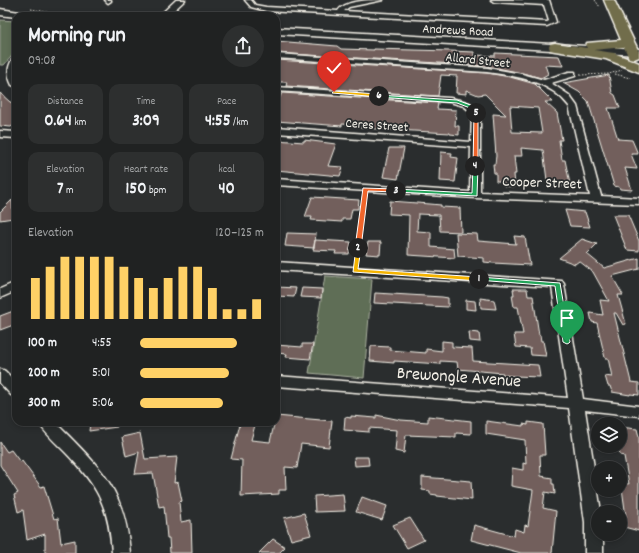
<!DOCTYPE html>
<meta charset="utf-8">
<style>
:root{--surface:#202222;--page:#2d2f2f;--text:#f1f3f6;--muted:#a2a4a5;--line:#3d3f40;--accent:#ffd166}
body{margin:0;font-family:Dekko,sans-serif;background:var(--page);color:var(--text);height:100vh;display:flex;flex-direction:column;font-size:15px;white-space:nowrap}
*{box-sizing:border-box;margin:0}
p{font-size:13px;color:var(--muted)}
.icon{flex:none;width:22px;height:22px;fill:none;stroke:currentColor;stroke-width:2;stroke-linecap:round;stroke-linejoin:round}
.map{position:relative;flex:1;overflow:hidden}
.panel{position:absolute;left:12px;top:12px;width:268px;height:414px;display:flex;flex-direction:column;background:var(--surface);border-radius:12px;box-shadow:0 2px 6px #0003,0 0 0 1px var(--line)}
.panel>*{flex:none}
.controls{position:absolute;left:591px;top:417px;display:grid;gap:8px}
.controls a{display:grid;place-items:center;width:36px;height:36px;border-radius:50%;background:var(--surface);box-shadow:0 2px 6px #0003,0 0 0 1px var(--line);font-size:20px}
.pin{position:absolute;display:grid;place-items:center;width:34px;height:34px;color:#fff;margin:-41px -17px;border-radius:50% 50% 50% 0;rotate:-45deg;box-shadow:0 0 4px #0007}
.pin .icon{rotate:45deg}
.km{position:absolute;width:20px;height:20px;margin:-10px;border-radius:50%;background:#222;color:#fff;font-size:11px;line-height:20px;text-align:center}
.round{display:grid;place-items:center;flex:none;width:42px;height:42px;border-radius:21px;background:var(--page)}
.headline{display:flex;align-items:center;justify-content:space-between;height:68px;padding:0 16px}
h1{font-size:22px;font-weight:700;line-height:30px}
.stats{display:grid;grid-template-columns:repeat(3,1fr);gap:6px;height:68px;padding:4px 16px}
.stats div{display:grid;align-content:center;border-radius:10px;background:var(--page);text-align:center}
.stats b{font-size:17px;font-weight:700}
.stats small{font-size:11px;font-weight:400}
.stats p{font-size:11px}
.chart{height:112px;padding:8px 16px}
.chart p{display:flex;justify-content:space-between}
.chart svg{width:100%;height:72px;margin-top:4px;stroke:var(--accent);stroke-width:6}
ul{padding:0 16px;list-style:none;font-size:13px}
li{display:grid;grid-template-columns:64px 48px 1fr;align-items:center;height:30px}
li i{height:10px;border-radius:5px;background:var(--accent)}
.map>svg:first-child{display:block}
.green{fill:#5f6e56;stroke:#aab09f}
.building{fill:#725f5c;stroke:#f4f1e8;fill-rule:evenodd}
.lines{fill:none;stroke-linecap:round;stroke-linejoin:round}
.street-casing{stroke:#f4f1e8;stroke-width:3}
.secondary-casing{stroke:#f4f1e8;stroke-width:3}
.highway-casing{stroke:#f4f1e8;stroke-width:3}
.path-far2{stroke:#f4f1e8;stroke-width:1;stroke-dasharray:1.5 1.5;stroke-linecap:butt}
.path-far1{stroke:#f4f1e8;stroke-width:1.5;stroke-dasharray:2.5 2.5;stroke-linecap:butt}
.path{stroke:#f4f1e8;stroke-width:2;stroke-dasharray:3 3;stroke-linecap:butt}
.street{fill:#2a2d2e;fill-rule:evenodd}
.secondary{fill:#2a2d2e;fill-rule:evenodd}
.highway{fill:#716d4b;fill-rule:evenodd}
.split-1{fill:#22a559;stroke:#fff}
.split-2{fill:#f5b400;stroke:#fff}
.split-3{fill:#f0652b;stroke:#fff}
.split-4{fill:#22a559;stroke:#fff}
.split-5{fill:#f0652b;stroke:#fff}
.split-6{fill:#22a559;stroke:#fff}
.split-7{fill:#f5b400;stroke:#fff}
.labels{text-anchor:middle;stroke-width:3.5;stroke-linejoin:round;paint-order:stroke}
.far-street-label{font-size:13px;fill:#f4f1e8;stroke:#2a2d2e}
.street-label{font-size:15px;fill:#f4f1e8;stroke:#2a2d2e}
.near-street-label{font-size:18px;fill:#f4f1e8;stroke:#2a2d2e}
</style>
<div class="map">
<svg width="639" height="553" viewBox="0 0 639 553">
<rect width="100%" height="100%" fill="#2a2d2e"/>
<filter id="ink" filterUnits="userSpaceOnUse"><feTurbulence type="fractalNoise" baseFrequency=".025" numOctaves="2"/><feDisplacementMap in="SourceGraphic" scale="8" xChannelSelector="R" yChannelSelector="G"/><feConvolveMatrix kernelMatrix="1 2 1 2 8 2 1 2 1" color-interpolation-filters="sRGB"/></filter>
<g filter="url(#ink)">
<path class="green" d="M0,20L16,21V51L4,65H0Z
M325,276L372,279L364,378L309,373Z"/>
<path class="building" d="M276,41L337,46L341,49L374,50V49L450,51L474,52V55L495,56V53L559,56L563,66L545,65L548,74L541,78L522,73L487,66L276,53Z
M276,60L487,73L510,77L535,84L553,102H545L557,113L562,140H559L562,160H565L570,184H561L562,187L550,186L549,180H547L543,150L521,148L522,156H514L516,174H514L515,187L504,186L503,181H496V173H494L493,164H495L496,156L493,114L506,115L485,94L478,95L466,90V94L456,93L457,76L441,75L438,96L286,86L287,82H276ZM510,106L538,108L542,133L512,132Z
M609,75L612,93L615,95L620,108H608L618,139L632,140L638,154H631L637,169L625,168L632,190L620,189L619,187L614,186L588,101L579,92L563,83Z
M0,93L10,102L16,104V123L11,127L0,126Z
M282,93L438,103L437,109L456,110L455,126H459V135L450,134V133L360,128L361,125L342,124V126L276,121V105Z
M276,140L304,142V140L336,144L328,166L343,167L340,176L276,170Z
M389,148H404L398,179L383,177Z
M441,152L452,153L451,157L458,158L455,182L440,181Z
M312,197L359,200L358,209H352L350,219H342V222L311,220L312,217H305Z
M12,200L13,218L0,220V212Z
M390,201L430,204L441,205V207L460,208L461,232L440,231L439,215L418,214L417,231L431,232V247L454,249L455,258L408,255L409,215L389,214Z
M565,210L585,212L590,227L570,226Z
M613,215H628L639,241V251L627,250Z
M287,233L316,234L314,248L285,246Z
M456,233L477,234L478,241L516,244L514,236L525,237L530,265L493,263L484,262V258L458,256Z
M582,239L597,244L587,254L604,268L639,258V269L612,276L623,295H618L626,324L623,325L616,313H614L631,382L639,383V395L630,394V395L612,392L610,386H608L605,376L612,377L608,358H605L597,323L592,322L590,313L603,315L600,300L609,301L593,272L579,261L575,264L559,258Z
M315,240L351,242L349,254H335L336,251L313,250Z
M368,242H381L380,255L366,254Z
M276,287L296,288L294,297L276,296Z
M302,288L322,289L321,298L300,297Z
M513,289H527L528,296H533L539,335H540L541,341H543L546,356L531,355L530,348L516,347L514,334H523L518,307H514L512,295H514Z
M375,293L442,297L448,298V307L374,303Z
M480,298L494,300L496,309L481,308Z
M466,300L475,301L476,310L466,309Z
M16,310V324L0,330V316Z
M469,332L479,333L480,342L470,341Z
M442,341L452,342V347L472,348L473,361L538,365L540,377L515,376L503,375V373L458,369L457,362L440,361V364L394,361V363L370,361L371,346L390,347V350L426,353V349L442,351Z
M302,344H313L310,359L286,357L287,354L276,353V345L302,347Z
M376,415L401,420L428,422V416L471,421V434L456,433V437L406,435L404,453L395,451L397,430L369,428V432L344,430L345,417L351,418V416L376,418Z
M276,416L332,421L329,447L301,444L297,468L285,467L286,490H279V494L241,496L242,460L231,459L240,424L255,425L251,440L270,442Z
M486,421L523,426V424L528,425V422L543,424L545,455H540L541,476L552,478V484H554L555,494L545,492L543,508L556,511L552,553H521L471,540L474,525L514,536L515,529L524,532L525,525L528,526L533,490L511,486L512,468L523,470V463L526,464L525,440L486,434Z
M95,422H116L117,427L89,431L90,423Z
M620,427L637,429L639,437V531L624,527V517H626L622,488H625L624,483L629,484L624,456L620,455L618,446H620V440H623Z
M140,433L145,459L177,457L174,483L178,482L182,501L179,502L181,522L191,520L192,553H170L169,538H167L164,506L159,507L153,473L135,474L139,452L126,456L122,437Z
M0,442L7,452L11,450L20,462L22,461L41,487L44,486L54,519L58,518L61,543L75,540V553H45V534L27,540L23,510L18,512L14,495L18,493L0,465Z
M354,457H368L369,465L355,466Z
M422,477L471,481L472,500L437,496V495L430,494V491L422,490Z
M343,494L345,511L315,512L314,496Z
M362,497L387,506L382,520L356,512Z
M304,513L311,535L291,540L284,518Z
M410,518L424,540L407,548L393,525Z
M273,539L285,547L279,553H259Z"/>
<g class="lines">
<g class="street-casing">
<path id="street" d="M105,0H111V1L108,3Z
M245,0H251L255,5L266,7L338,11C345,0 370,0 383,0L349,7L344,11L547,22L549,21L544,5L494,2L491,0H549L556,22L547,26L266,11L251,7Z
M276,54L487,68L522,74L544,80L569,72H575V76L551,83L569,95L577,106L601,196L639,198V204L475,198L276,185V179L470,192L471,147L276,133V127L471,142L472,113L464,106L450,102L276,91V87L450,98C463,101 473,101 480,113V192L590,196L569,106C550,81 517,76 487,72L276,58Z
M13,58H16V87L12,85C7,75 7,68 13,58Z
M0,131L16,132V138L0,137Z
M276,262L562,281L564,284L583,399L639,406V416L585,410L601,512H598V534H603V553H585V522L569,408L276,386V376L568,398L552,287L276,270Z
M16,282V291L0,298V289Z
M0,369L5,371L16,382V396L11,395L0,383Z
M38,422H55C99,467 125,487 130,553H112C109,506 98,486 65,452C56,443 45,433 38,422Z"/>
</g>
<g class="secondary-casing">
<path id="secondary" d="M176,0H185L168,16H159Z
M0,9L26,13L30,16L16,17L0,15Z
M276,28L639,49V55L276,34Z"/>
</g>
<g class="highway-casing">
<path id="highway" d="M604,0H614L639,52V57L634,59L629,58L624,47L594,50L614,53L639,63V72L606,59L555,51L550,50L549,47L550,44L555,43L587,48L586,46L587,43L621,40Z"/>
</g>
<path class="path-far2" d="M595,0L600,7
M31,9L51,13L96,16
M615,74L630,78
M580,75L609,74L622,70"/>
<path class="path-far1" d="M363,202L364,196"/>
<path class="path" d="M356,263L363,201"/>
<use href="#street" class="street"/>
<use href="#secondary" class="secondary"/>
<use href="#highway" class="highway"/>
</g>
</g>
<path class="split-1" d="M479,277L560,283L570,342L569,343L567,344L563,342L555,286L477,280V278Z"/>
<path class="split-2" d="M356,247L361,248L358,269L479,277L482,279L479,281L353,272Z"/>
<path class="split-3" d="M363,188L396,189L399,191L396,192L368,191L361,248L358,250L355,248Z"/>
<path class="split-4" d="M473,165L478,166L477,196L396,192L394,191L396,189L472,193Z"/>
<path class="split-5" d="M476,112L478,113V166L475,168L473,166L474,113Z"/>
<path class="split-6" d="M378,95L457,100L473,106L478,113L474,114L470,108L457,103L379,97Z"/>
<path class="split-7" d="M334,91L379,94L381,96L379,97L332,93Z"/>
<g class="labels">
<g class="far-street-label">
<text transform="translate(458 29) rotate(3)" y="5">Andrews Road</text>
<text transform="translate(478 59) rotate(6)" y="5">Allard Street</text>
<text transform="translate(377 124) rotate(4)" y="5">Ceres Street</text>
</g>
<g class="street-label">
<text transform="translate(542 182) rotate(2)" y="5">Cooper Street</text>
</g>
<g class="near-street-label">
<text transform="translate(459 376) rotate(4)" y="6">Brewongle Avenue</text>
</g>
</g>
</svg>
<div class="controls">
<a><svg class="icon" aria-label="layers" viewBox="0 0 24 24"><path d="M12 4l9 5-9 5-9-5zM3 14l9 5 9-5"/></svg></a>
<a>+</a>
<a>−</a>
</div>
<div class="pin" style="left:567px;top:342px;background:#1e9e55"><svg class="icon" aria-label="arrive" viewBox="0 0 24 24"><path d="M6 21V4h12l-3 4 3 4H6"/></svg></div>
<div class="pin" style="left:334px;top:92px;background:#d93025"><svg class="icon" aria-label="check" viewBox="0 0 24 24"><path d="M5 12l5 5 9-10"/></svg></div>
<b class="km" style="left:479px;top:279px">1</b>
<b class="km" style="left:358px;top:248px">2</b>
<b class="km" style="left:396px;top:191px">3</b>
<b class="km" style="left:475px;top:166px">4</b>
<b class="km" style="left:476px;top:113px">5</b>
<b class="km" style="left:379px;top:96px">6</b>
<section class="panel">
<div class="headline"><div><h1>Morning run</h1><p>09:08</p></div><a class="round"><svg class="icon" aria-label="share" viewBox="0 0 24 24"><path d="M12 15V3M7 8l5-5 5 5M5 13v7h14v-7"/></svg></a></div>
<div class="stats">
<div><p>Distance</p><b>0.64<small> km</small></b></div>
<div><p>Time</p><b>3:09</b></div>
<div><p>Pace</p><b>4:55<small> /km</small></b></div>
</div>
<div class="stats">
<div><p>Elevation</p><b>7<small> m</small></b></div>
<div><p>Heart rate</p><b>150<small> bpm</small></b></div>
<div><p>kcal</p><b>40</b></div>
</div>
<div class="chart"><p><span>Elevation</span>120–125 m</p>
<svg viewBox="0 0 160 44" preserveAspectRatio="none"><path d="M5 44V19M15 44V12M25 44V6M35 44V6M45 44V6M55 44V6M65 44V12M75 44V19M85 44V25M95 44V19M105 44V12M115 44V12M125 44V25M135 44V38M145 44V38M155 44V32"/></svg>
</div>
<ul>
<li><b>100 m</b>4:55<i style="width:78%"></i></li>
<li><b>200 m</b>5:01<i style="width:72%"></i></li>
<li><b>300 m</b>5:06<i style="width:67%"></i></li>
</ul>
</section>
</div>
